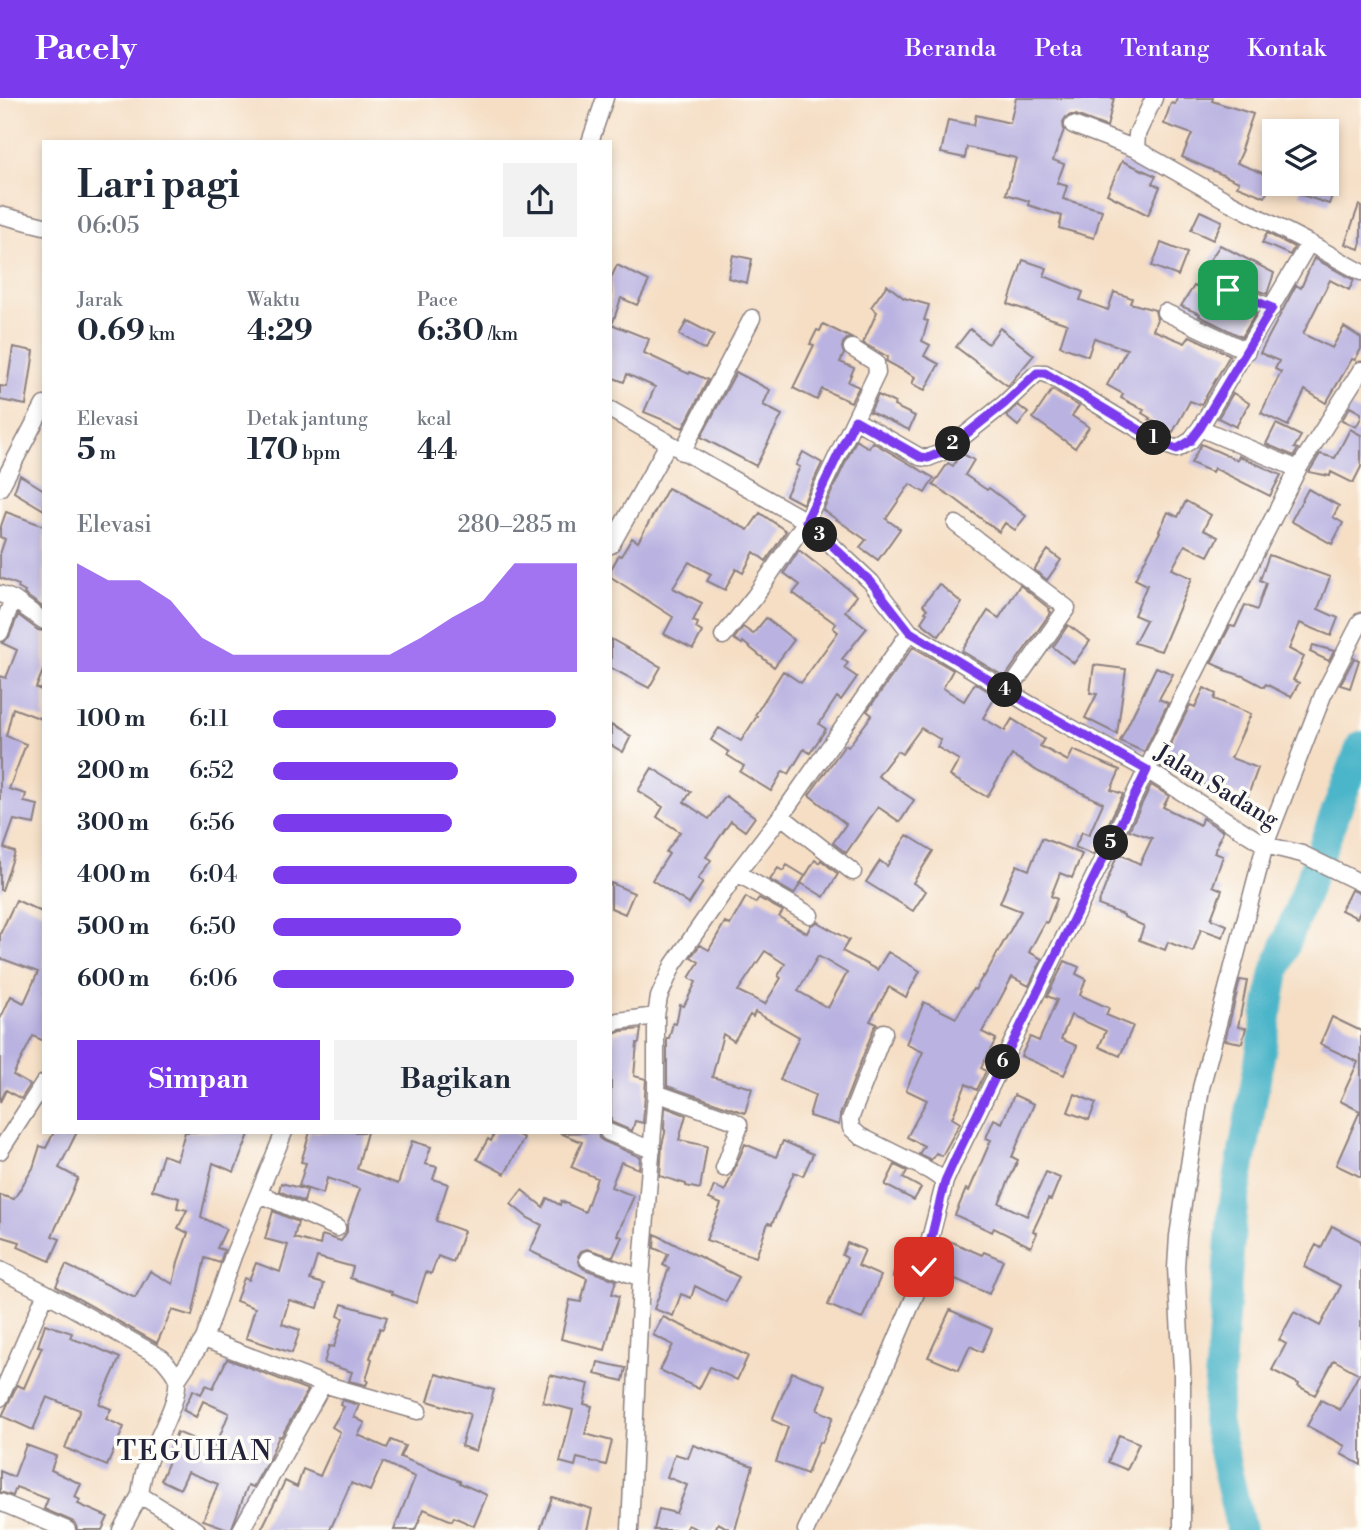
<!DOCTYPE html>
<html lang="id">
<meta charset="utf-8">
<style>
:root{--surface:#fff;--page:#f2f2f3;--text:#1f2937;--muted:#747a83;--accent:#7c3aed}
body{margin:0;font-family:"Libre Bodoni",serif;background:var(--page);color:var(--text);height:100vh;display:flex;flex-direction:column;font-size:26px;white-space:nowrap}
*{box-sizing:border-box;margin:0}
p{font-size:23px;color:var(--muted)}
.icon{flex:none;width:38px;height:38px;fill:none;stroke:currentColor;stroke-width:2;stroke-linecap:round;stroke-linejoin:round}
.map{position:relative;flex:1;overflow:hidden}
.sheet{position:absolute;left:42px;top:42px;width:570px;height:994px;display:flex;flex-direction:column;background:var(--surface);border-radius:0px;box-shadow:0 4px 10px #0003}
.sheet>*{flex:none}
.buttons{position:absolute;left:1262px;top:21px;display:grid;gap:14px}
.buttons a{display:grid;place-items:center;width:77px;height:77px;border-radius:0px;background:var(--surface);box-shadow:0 4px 10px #0003;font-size:35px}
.pin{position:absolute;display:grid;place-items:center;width:60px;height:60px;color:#fff;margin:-30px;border-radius:14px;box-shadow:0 4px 10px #0006}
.km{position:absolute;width:35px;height:35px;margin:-18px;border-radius:50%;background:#222;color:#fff;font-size:19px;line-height:35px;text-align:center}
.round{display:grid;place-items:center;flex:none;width:74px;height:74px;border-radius:0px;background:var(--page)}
.overview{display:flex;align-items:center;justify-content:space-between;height:119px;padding:0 35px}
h1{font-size:38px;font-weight:700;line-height:52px}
.metrics{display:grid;grid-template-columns:repeat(3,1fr);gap:10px;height:119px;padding:7px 35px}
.metrics div{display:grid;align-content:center}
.metrics b{font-size:30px;font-weight:700}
.metrics small{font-size:19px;font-weight:400}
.metrics p{font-size:19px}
.chart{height:196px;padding:14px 35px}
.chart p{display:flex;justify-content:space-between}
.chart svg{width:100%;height:126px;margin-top:7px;fill:var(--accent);opacity:.7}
.primary-button{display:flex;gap:14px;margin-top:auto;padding:14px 35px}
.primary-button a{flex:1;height:80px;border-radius:0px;background:var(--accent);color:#fff;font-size:28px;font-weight:700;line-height:80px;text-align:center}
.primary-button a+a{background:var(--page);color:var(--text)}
ul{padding:0 35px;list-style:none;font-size:23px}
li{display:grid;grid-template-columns:112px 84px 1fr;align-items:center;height:52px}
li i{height:18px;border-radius:9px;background:var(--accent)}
header{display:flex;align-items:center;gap:42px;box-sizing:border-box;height:98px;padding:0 35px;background:var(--accent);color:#fff}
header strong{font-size:33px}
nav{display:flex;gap:38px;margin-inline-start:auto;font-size:24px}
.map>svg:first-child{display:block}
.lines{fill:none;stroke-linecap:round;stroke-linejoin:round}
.river{stroke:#4bb5c9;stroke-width:30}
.building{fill:#bab3e1;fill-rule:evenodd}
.minor-casing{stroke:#8c8080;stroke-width:19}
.minor{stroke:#fff;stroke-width:16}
.route-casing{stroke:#fff;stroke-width:14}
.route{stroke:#7c3aed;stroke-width:9}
.labels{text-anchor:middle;stroke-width:7;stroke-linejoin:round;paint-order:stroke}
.street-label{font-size:24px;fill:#22223b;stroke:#fdfcf7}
.quarter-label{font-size:28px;letter-spacing:2px;fill:#22223b;stroke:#fdfcf7}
</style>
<header>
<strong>Pacely</strong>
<nav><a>Beranda</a><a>Peta</a><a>Tentang</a><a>Kontak</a></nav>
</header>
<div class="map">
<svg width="1361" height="1432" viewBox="0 0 1361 1432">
<rect width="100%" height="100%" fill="#fdfcf7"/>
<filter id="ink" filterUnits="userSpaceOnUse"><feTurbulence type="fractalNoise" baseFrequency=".0143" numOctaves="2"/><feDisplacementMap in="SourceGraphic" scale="14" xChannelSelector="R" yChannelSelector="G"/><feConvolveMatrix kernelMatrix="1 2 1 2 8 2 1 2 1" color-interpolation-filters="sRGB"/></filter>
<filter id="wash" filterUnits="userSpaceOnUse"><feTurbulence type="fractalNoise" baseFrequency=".00686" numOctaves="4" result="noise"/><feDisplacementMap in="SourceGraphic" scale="28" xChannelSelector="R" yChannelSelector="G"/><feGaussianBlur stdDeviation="1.57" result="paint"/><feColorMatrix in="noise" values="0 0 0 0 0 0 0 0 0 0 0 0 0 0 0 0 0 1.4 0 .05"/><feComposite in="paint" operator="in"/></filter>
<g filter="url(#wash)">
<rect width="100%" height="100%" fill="#f5dec4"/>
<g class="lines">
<path class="river" d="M1241,1432L1216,1323L1232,1116L1275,874L1361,648"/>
</g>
<g id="blocks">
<path class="building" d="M1016,0H1114L1107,29L1076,17H1071L1066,19L1063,24L1064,32L1053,62L1064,66L1057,85L1067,88L1063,101L1102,112L1094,140L1059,130L1062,118L1028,107L1029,103L1006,96L1016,60L967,49L965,60L941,55L948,22L974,27L976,17L1010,25Z
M1177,0H1213L1212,3L1253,16L1241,51L1243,52L1237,65L1273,79L1265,99L1237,88L1239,84L1182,59L1192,36L1164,26L1171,5L1175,6Z
M1122,63L1156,78L1152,85L1160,89L1148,117L1107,96Z
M1302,86H1336L1329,106L1299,96Z
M1359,107L1361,108V144L1359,151L1345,146Z
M1200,113L1222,123L1213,142L1191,132Z
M1267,135L1294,149L1290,157L1262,145Z
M1161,145L1187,155L1178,178L1152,168Z
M1220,147L1274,175L1267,196L1230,182L1232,175L1210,162Z
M733,157L752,161L747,185L728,180Z
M1314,160L1354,182L1349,192L1330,182L1303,236L1332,250L1344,229L1361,240V251L1355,262L1352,261L1326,305L1305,292L1288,328L1261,315L1281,274L1275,271L1279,263L1260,255L1296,187L1301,190Z
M1023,162L1047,170L1044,178L1083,194L1080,202L1108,212L1114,194L1132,200L1130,205L1155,212L1157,221L1153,232L1185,245L1190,238L1230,257L1201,307L1190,303L1173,334L1149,321L1150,320L1142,315L1144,312L1121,300L1123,296L1107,287L1127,251L1094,240L1088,258L1060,248L1067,226L1008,206Z
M617,167L649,183L637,207L621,200L613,224H611V180Z
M887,187L904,200L929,207L924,222L928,223L922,243L930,247L924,258L939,266L925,292L912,286L915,279L886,263L888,259L863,245L877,214L871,209Z
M1194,188L1256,215L1242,239L1199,218L1200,216L1181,208Z
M687,223L714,237L705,252L679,237Z
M611,226L649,241L644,255L689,276L690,274L708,282L683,330L644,314L655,289L627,276L624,284L611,279Z
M823,226L851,240L847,241L843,245L842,250L844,256L840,264L854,270L848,284L859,289L851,304L822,291L817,302L793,290L814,247L810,246L817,232L820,233Z
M1000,230L1034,257L1008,288L956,249L970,231L988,246Z
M13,249L34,253L26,307L0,302V288L7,289Z
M736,274L770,292L763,307L782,317L756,368L701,339Z
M1052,292L1079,308L1072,318L1089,329L1075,350L1033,320Z
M1233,295L1249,305L1236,329L1218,320Z
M878,297L895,305L894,308L915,318L909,332L870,314Z
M1018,307L1028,315L1018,328L1006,318Z
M1350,309L1361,315V320L1356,329L1342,322Z
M1276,326L1301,338L1294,350L1298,351L1294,358L1266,346Z
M1350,331L1361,337V369L1353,385L1331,374L1330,378L1309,374L1320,356L1335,360Z
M856,342L869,350L872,344L934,380L925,395L910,386L886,421L900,431L878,462L860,449L866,442L823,412Z
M1201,346L1237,362L1239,358L1281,377L1270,398L1214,370L1212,374L1191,365Z
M803,354L822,365L803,406L786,397L800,369L796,367Z
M961,355L974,362L965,377L987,392L989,390L1026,418L1015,432L1005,425L999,434L954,400L933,387L948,365L953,368Z
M20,377L44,392V412L14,394Z
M668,390L748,432L760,415L786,433L766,463L754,454L743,475L736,471L725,492L707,483L711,476L689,464L673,490L702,505L693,523L698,525L696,530L702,534L693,551L664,536L673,519L611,479V471L619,457L621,458L632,440L638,444Z
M1308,391L1339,408L1333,419L1343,425L1332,446L1291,423Z
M1186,403L1211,417L1203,432L1218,439L1208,458L1185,447L1172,471L1192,480L1161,553L1134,545L1146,522L1134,517L1147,487L1135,481L1160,434L1159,433L1168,414L1178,419Z
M6,414L44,428V510L24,496L25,494L18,490L19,487L0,480V456L5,441L0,439V431Z
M799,452L857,498L845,513L867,530L842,561L848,565L844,570L857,579L841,602L837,599L819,626L826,631L810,655L804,651L789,676L783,673L771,693L740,674L744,668L727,657L729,654L711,642L719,630L741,643L757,618L755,617L783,573L801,585L838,534L833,530L836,526L793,495L800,487L784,475Z
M1048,452L1061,462L1047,482L1034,472Z
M1269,457L1330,479L1318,511L1338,520L1331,538L1300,525L1289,551L1304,559L1293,582L1299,585L1291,599L1266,586L1264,589L1243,578L1224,572L1225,571L1211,565L1230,528L1235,529L1245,507L1257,512L1266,485L1260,482Z
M939,486L962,505L939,538L921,524L927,515L925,514L927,511L923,507Z
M1020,487L1050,511L1049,513L1051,514L1005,579L962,553L988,513L999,520Z
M18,517L38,532L44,533V570L36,590L44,593V622L13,610L6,638L26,646L9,691L26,696L24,704L38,707L34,726L14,722L4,750L15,754L2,792H0V578L6,580L17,552L2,545L9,539Z
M766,520L794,542L774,569L743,544L742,546L734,541L743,529L753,536Z
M1068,527L1090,543L1074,565L1053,549Z
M611,541L661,569L649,590L611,570Z
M1313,547L1334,553L1329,563L1310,554Z
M913,549L953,572L943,590L964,603L975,585L996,598L983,620L1005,633L1012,621L1044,641L1040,648L1068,663L1073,652L1120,672L1111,692L1123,696L1093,757L1075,749L1082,734L1089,737L1103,705L1039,674L1012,657L987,699L950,678L959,662L937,649L941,642L921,630L902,656L897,653L878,678L914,702L900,724L878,709L846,755L833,745L846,726L809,697L845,647L848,649L872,617L867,613Z
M1354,560L1359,562L1350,590L1340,587Z
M1094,567L1126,571L1117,636L1085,620L1097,596L1090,595Z
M1156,569L1173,576L1159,601L1168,605L1144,654L1120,643Z
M1204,590L1216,596L1214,601L1251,616L1231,660L1258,670L1247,700L1214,688L1212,692L1198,683L1200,681L1174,669L1171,675L1160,668L1190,607L1195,609Z
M611,627L631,638L623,654L611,647Z
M652,670L691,694L684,704L709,721L726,698L755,719L745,733L731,723L706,759L711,762L698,781L703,784L689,806L652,782L669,756L666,754L680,734L657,719L663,709L638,693Z
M1151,687L1169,698L1163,709L1200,727L1202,720L1223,733L1214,755L1223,758L1213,788L1222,792L1211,821L1227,827L1223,839L1201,831L1193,854L1168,844L1165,852L1139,842L1144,828L1124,819V817L1098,807L1118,755L1140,766L1152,740L1129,732Z
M907,737L933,753L913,785L926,793L913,813L866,784L880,763L887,768Z
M1042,740L1082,756L1072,780L1060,775L1051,798L1057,801L1047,825L1045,824L1029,854L1042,861L1029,888L1012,879L998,905L982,934L996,941L981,970L986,973L977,992L966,986L952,1020L960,1025L942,1058L936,1055L931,1062L919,1056L924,1048L907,1039L927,1002L906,992L923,954L906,946L924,904L956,920L973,891L975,892L983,878L984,879L1021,813L1000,805L1010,781L1017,767L1029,772Z
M815,762L819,765L821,762L838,776L824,799L801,785Z
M787,767L805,778L794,796L770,782L778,770L783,773Z
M611,785L634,795L625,816L611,810Z
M1351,792L1361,795V812L1357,820L1341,812Z
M746,799L755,805L759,800L783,813L779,819L807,835L811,827L817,824L849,842L842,853L877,872L888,854L920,873L906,899L889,889L870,923L877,926L874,930L840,1017L839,1027L809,1018L815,997L780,982L799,939L755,914L753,919L750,917L734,943L723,936L712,979L752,990L745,1015L667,988V940H669L673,925L676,926L680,907L684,908L696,884L689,880L699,864L691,859L700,847L709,852L725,824L730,827ZM765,853L785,866L778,878L781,880L765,906L738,893ZM818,858L847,875L828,910L798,893Z
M16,802L44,815V943L33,938L13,977L30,987L21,1001L6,992L0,1004V921L11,898L24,905L38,874L0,860V836Z
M1065,863L1079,869L1076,876L1086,881L1080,897L1109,910L1106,917L1133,928L1120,958L1099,949L1106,933L1071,917L1061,941L1077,948L1064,977L1021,958L1030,939L1039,943L1057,902L1047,898Z
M1240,882L1247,883L1238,929L1246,930L1242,945L1225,942Z
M1332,919L1361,933V1079L1336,1067L1360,1013L1340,1003L1358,964L1320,946Z
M641,931L639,945H637L634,978L646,981L643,1025L635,1023L632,1033L611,1024V944L613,945L614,936L621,933Z
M1075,996L1096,1005L1089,1022L1068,1014Z
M1014,997L1034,1006L1012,1059L1018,1062L999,1105L1027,1118L1046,1074L1060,1080L1051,1102L1048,1101L1033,1133L1037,1135L1031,1149L994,1130L992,1134L955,1117L966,1091L969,1093L991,1042L986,1040L994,1021L1002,1025Z
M665,1009L686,1017L679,1042L707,1048L700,1091L686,1088V1086L660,1078L662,1047L665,1035V1032L664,1031Z
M54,1034H77L59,1070L78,1080L52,1138L60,1141L50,1163L18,1149L20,1144L0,1138V1097L14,1101L33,1070L40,1048L46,1050Z
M185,1034H250L234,1074L213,1065L201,1119L226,1131L217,1150L224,1152L220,1165L205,1160L192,1218L172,1212L157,1245L56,1188L66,1167L135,1200L150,1173L173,1186L178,1164L188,1135L178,1130L187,1112L177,1110L179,1100L152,1092L163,1057L177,1062Z
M310,1034H367L357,1071L398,1086L412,1043L431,1049L425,1066L437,1069L433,1081L448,1086L436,1123L464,1133L453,1164L438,1158L431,1176L426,1174L416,1205L392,1196V1194L350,1180L353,1169L317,1159L310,1182L324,1186L318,1210L289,1202L282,1226L300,1232L292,1255L246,1240L255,1210L236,1203L244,1180L249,1182L256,1165L280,1174L288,1147L265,1141L273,1113L298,1124L294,1140L320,1147L322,1137L341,1143L347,1134V1127L360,1091L327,1080L323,1096L299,1088L306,1065L301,1064Z
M495,1034H512L524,1040L505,1076L477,1061L488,1041L491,1043Z
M598,1034L599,1040L603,1043L640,1059L639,1071L621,1064L611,1089L634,1098L617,1137L622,1139L613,1159L587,1151L581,1153L578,1158L580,1167L584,1171L616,1182L612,1196L619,1198L605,1252L561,1241L570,1202L581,1204L587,1180L530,1153L542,1127L528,1120L511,1106L522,1092L543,1109L547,1100L560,1107L561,1103L585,1114L597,1080L571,1069L582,1044L560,1035Z
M783,1043L813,1056L803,1078L794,1074L772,1126L768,1125L756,1159L706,1142L721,1106L709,1101L714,1088L725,1093L745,1046L776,1059Z
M895,1067L907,1073L903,1080L921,1090L914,1102L885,1087Z
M281,1085L307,1092L304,1104L279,1093Z
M1332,1128L1361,1143V1367L1341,1356L1345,1348L1307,1328L1321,1302L1340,1312L1359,1276L1334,1262L1315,1297L1298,1288L1299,1286L1272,1272L1286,1246L1279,1242L1294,1214L1320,1228L1341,1188L1304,1169L1316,1147L1321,1150Z
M655,1136L739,1179L726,1204L695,1188L691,1200L681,1196L673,1218L654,1211L669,1170L663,1167L668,1156L654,1150Z
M945,1141L982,1157L984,1154L1003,1162L989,1196L933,1171Z
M847,1145L865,1152L858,1168L881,1178L862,1221L828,1207L847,1160L842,1157Z
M898,1154L915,1158L908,1182L893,1179Z
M342,1206L387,1219L383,1231L380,1230L370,1260L372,1261L366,1282L368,1283L366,1287L349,1283L352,1274L324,1265L329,1248L334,1249L343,1220L338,1218Z
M950,1212L992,1231L982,1254L970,1248L959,1272L928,1259Z
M663,1219L748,1258L737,1282L710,1269L699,1291L660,1272L673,1247L653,1237Z
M45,1226L72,1235L70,1240L93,1248L120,1260L99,1306L111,1311L106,1321L124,1329L107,1368L65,1350L80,1312L47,1299L33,1332L2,1318L17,1287L24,1290L42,1249L38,1248Z
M227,1261L308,1292L281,1339L279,1338L269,1361L253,1389L248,1387L231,1432L203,1422L218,1386L188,1374L180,1391L161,1382L169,1363L165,1362L177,1334L215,1350L229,1315L203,1303L196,1319L183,1312L193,1292L201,1296L206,1287L213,1290Z
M598,1264L626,1270L623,1283L595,1276Z
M792,1274L826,1287L817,1312L833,1319L822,1345L819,1344L807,1376L776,1364L788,1329L772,1322Z
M436,1276L494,1292L476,1353L461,1348L470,1316L428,1303Z
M550,1277L589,1286L584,1306L592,1308L585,1336L612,1343L606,1367L577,1360L575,1368L560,1364L573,1312L543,1304Z
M342,1302L359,1307L354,1319L365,1325L358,1337L387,1350L391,1342L405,1348L400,1359L460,1383V1385L487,1397L474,1428L454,1419L452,1423L424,1411L415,1432H394L415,1379L383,1364L370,1393L351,1385L330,1432H261L285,1383L297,1389L303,1371L320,1378L340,1334L332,1329L344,1309L340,1307Z
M1119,1337L1139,1345L1127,1372L1108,1364Z
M26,1347L56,1358L51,1372L81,1386L75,1399L80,1402L78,1406L108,1419L102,1432H77L76,1426L72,1423L44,1411L48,1401L16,1389L13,1398L0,1394V1373L14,1379Z
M693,1347L753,1368L735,1432H731L718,1425L715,1432H699L688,1427L686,1432H654L659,1411L676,1415L687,1387L667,1379L675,1356L688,1360Z
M552,1399L592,1411L587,1432H540Z"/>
</g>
</g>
<g filter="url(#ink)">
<use href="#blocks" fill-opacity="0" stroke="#8c8080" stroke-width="2"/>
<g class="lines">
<g class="minor-casing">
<path id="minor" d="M1154,0L1137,36L1136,51L1231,105L1309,145L1361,174
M1073,27L1136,51
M590,44L605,0
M0,117L44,128
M1228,192L1272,210
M1165,214L1247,253
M611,312L806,423L871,484L910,534L1029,606L1147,672L1265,747L1302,756L1361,785
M855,322L920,359L928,360L945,353L1004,306L1037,275H1045L1163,346L1177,351L1190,343L1200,330L1309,145
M1200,330L1298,371
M682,354L752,220
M0,390L44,307
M956,426L1067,510L1008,594
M611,447L668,346
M0,496L13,501L44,523
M0,535L13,501
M723,538L755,498L806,423L877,275L876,265L852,250
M781,718L853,774
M737,775L810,817
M611,926L618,923L656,918
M884,934L850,1021L851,1030L860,1038L930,1073L945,1083
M656,995L732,1022L739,1026V1030L724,1070
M608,1034L652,1052
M0,1053L44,985
M260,1096L337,1130
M588,1161L641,1180
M0,1172L46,1195L162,1260C167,1266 175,1274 177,1282C180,1304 150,1352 144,1375C142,1382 141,1390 140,1397L197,1432
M204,1241L323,1286L418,1313
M177,1282L204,1241L233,1158L284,1034
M0,1300L46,1195
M0,1404L67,1432
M121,1432L140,1397
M241,1432L323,1286
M630,1432L641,1180L656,995V918L659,899L673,867L737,775L781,718L910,534
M806,1432L880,1280L916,1195L945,1083L955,1061L1180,604L1298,371L1361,272
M1182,1432V1270L1176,1170L1178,1138L1201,990L1265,747L1323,597L1361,523"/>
</g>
<use href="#minor" class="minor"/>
</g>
</g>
<g class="lines" filter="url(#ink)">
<g class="route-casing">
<path id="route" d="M924,1169L945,1083L955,1061L1147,672L1029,606L910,534L871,484L806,423L855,322L920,359L928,360L945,353L1004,306L1037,275H1045L1163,346L1177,351L1190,343L1200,330L1272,210L1228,192"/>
</g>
<use href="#route" class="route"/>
</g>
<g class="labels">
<g class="street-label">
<text transform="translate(1217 688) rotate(31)" y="8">Jalan Sadang</text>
</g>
<g class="quarter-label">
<text x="195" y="1362">TEGUHAN</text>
</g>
</g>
</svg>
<div class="buttons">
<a><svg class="icon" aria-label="layers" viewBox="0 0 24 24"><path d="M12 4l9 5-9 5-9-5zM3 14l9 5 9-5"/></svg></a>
</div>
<div class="pin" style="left:1228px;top:192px;background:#1e9e55"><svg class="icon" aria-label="arrive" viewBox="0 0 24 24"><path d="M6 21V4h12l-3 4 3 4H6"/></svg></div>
<div class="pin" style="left:924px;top:1169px;background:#d93025"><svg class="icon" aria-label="check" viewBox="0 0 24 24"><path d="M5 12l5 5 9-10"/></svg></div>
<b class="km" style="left:1154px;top:340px">1</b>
<b class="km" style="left:953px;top:346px">2</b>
<b class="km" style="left:820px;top:437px">3</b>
<b class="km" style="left:1005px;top:592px">4</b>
<b class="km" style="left:1111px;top:745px">5</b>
<b class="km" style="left:1003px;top:964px">6</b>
<section class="sheet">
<div class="overview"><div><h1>Lari pagi</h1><p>06:05</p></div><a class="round"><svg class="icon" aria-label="share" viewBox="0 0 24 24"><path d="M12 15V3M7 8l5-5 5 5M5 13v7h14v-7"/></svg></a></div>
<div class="metrics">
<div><p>Jarak</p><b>0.69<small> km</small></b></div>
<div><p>Waktu</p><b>4:29</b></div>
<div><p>Pace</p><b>6:30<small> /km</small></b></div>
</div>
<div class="metrics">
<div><p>Elevasi</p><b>5<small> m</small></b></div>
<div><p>Detak jantung</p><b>170<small> bpm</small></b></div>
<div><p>kcal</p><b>44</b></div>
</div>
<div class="chart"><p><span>Elevasi</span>280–285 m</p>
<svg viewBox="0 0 160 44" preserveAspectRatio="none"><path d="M0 44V6L10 12L20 12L30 19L40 32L50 38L60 38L70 38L80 38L90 38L100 38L110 32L120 25L130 19L140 6L150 6L160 6V44z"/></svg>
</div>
<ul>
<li><b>100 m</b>6:11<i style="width:93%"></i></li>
<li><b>200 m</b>6:52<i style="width:61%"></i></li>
<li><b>300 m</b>6:56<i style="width:59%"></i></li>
<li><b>400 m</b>6:04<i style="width:100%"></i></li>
<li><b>500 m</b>6:50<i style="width:62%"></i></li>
<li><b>600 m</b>6:06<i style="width:99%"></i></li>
</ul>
<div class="primary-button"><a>Simpan</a><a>Bagikan</a></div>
</section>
</div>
